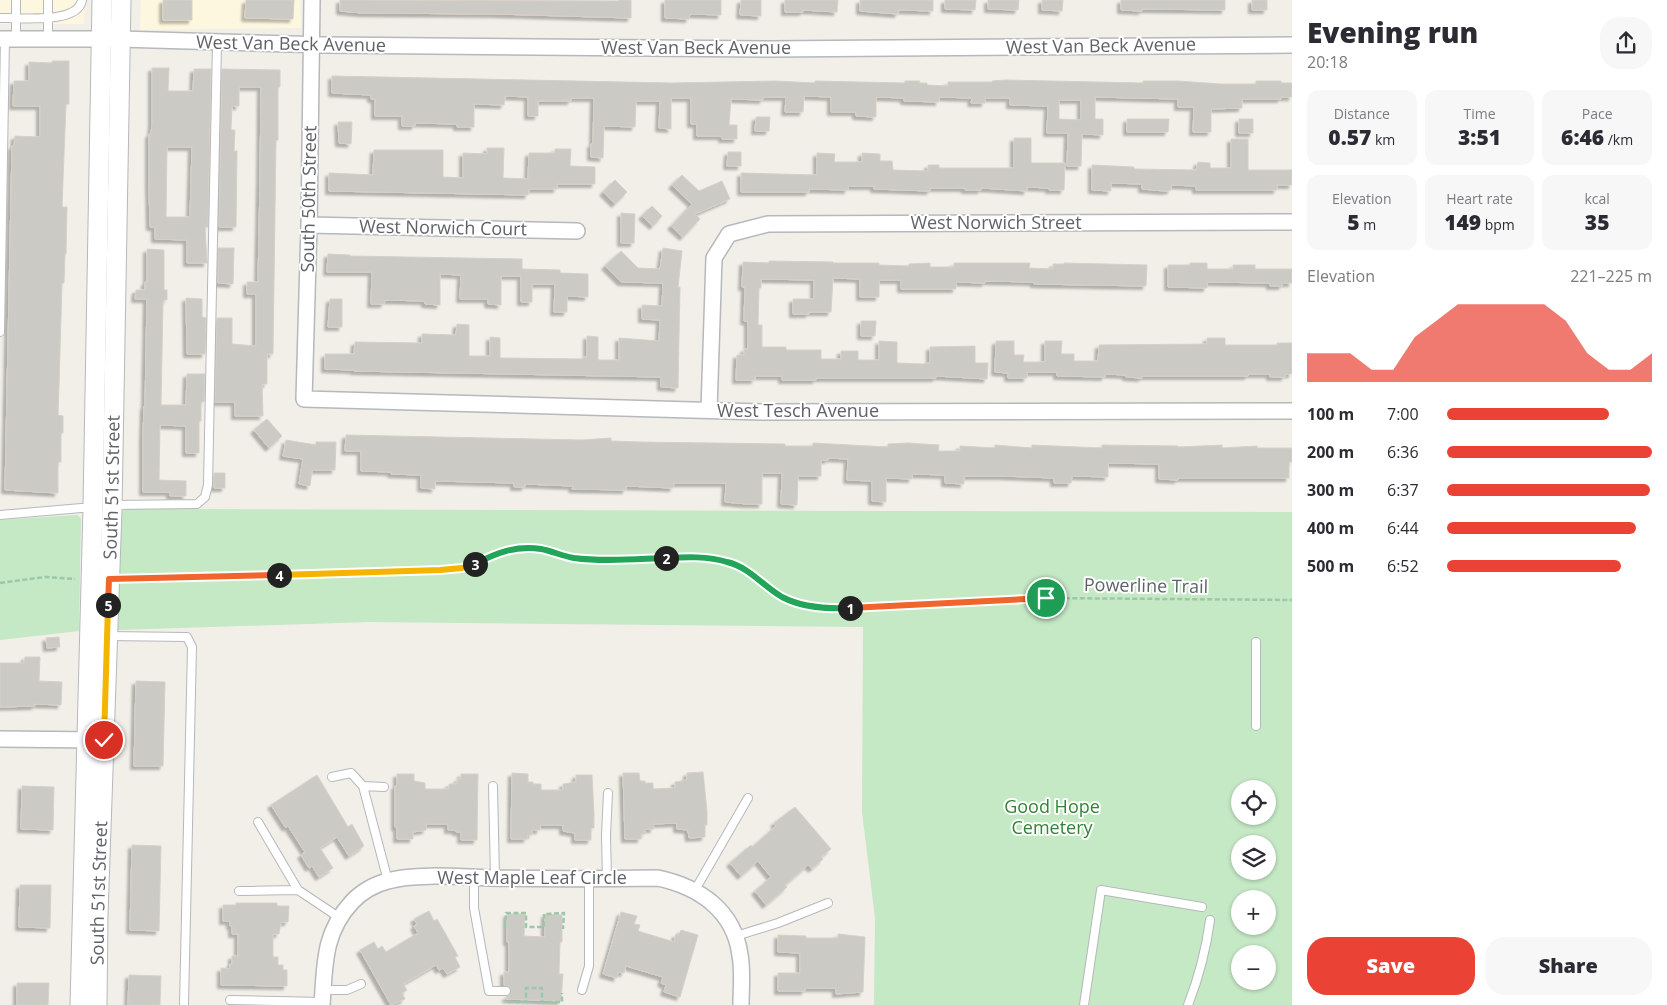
<!DOCTYPE html>
<meta charset="utf-8">
<style>
:root{--surface:#fff;--page:#f7f7f7;--text:#2b2b33;--muted:#7c7c81;--accent:#ea4335}
body{margin:0;font-family:"Open Sans",sans-serif;background:var(--page);color:var(--text);height:100vh;display:flex;flex-direction:column;font-size:19px;white-space:nowrap}
*{box-sizing:border-box;margin:0}
p{font-size:16px;color:var(--muted)}
.icon{flex:none;width:28px;height:28px;fill:none;stroke:currentColor;stroke-width:2;stroke-linecap:round;stroke-linejoin:round}
.map{position:relative;flex:1;overflow:hidden}
.details{display:flex;flex-direction:column;background:var(--surface);width:375px}
.details>*{flex:none}
.controls{position:absolute;left:1231px;top:780px;display:grid;gap:10px}
.controls a{display:grid;place-items:center;width:45px;height:45px;border-radius:50%;background:var(--surface);box-shadow:0 1px 4px #0004;font-size:25px}
.pin{position:absolute;display:grid;place-items:center;width:42px;height:42px;color:#fff;margin:-21px;border:2px solid #fff;border-radius:50%;box-shadow:0 1px 5px #0007}
.km{position:absolute;width:25px;height:25px;margin:-12px;border-radius:50%;background:#222;color:#fff;font-size:14px;line-height:25px;text-align:center}
.round{display:grid;place-items:center;flex:none;width:52px;height:52px;border-radius:20px;background:var(--page)}
.summary{display:flex;align-items:center;justify-content:space-between;height:85px;padding:0 15px}
h1{font-size:28px;font-weight:800;line-height:38px}
.figures{display:grid;grid-template-columns:repeat(3,1fr);gap:8px;height:85px;padding:5px 15px}
.figures div{display:grid;align-content:center;border-radius:12px;background:var(--page);text-align:center}
.figures b{font-size:21px;font-weight:800}
.figures small{font-size:14px;font-weight:400}
.figures p{font-size:14px}
.chart{height:140px;padding:10px 15px}
.chart p{display:flex;justify-content:space-between}
.chart svg{width:100%;height:90px;margin-top:5px;fill:var(--accent);opacity:.7}
.action{display:flex;gap:10px;margin-top:auto;padding:10px 15px}
.action a{flex:1;height:58px;border-radius:20px;background:var(--accent);color:#fff;font-size:20px;font-weight:800;line-height:58px;text-align:center}
.action a+a{background:var(--page);color:var(--text)}
ul{padding:0 15px;list-style:none;font-size:16px}
li{display:grid;grid-template-columns:80px 60px 1fr;align-items:center;height:38px}
li i{height:12px;border-radius:6px;background:var(--accent)}
main{display:flex;flex:1;min-height:0}
.map>svg:first-child{display:block}
.commercial{fill:#fef7e0}
.green{fill:#c5e8c5;fill-rule:evenodd}
.building{fill:#cccac5;stroke:#d6d1c6;fill-rule:evenodd;filter:url(#shadow)}
.lines{fill:none;stroke-linecap:round;stroke-linejoin:round}
.service-casing{stroke:#b5b8bc;stroke-width:10}
.minor-casing{stroke:#b5b8bc;stroke-width:18}
.tertiary-casing{stroke:#b5b8bc;stroke-width:21}
.path{stroke:#9cc7a9;stroke-width:2.5;stroke-dasharray:5 2.5;stroke-linecap:butt}
.service{stroke:#fff;stroke-width:8}
.minor{stroke:#fff;stroke-width:15}
.tertiary{stroke:#fff;stroke-width:19}
.split-1-casing{stroke:#fff;stroke-width:10}
.split-2-casing{stroke:#fff;stroke-width:10}
.split-3-casing{stroke:#fff;stroke-width:10}
.split-4-casing{stroke:#fff;stroke-width:10}
.split-5-casing{stroke:#fff;stroke-width:10}
.split-6-casing{stroke:#fff;stroke-width:10}
.split-1{stroke:#f0652b;stroke-width:6}
.split-2{stroke:#22a559;stroke-width:6}
.split-3{stroke:#22a559;stroke-width:6}
.split-4{stroke:#f5b400;stroke-width:6}
.split-5{stroke:#f0652b;stroke-width:6}
.split-6{stroke:#f5b400;stroke-width:6}
.labels{text-anchor:middle;stroke-width:4;stroke-linejoin:round;paint-order:stroke}
.street-label{font-size:18px;fill:#5f6368;stroke:#fff}
.park-label{font-size:18px;fill:#348238;stroke:#fff}
</style>
<main>
<div class="map">
<svg width="1292" height="1005" viewBox="0 0 1292 1005">
<defs>
<filter id="shadow"><feDropShadow dx="-3.5" dy="3.5" stdDeviation="1" flood-color="#0004"/></filter>
</defs>
<rect width="100%" height="100%" fill="#f1efe8"/>
<path class="commercial" d="M0,0H85L84,24H0Z
M141,0H300L301,28L140,30Z"/>
<path class="green" d="M127,509L1292,512V1005H874L875,918L862,812L863,627L369,622L118,630L120,512ZM1240,789H1268V816H1240ZM1240,844H1268V871H1240ZM1240,899H1268V926H1240ZM1240,954H1268V981H1240Z
M77,515L81,518L79,631L0,640V520Z"/>
<path class="building" d="M163,0H192V20H163Z
M246,0H294L293,19L245,18Z
M340,0L619,1V0H631V18L496,14L362,13L340,11Z
M665,0H721V15L690,14L689,19L665,18Z
M741,0H761V16L740,15Z
M785,0H838L837,12L803,10V12H785Z
M860,0H933V11L899,10L898,14L860,11Z
M945,0H976L975,10L945,9Z
M988,0H1019L1018,10L988,9Z
M1042,0H1063L1062,11L1042,10Z
M1121,0H1225V10L1142,9V11L1121,10Z
M1252,0H1267V10H1252Z
M52,61H69V104H66L62,207H67L66,254H65L64,283H62L59,386L58,415L63,416V433H61V462H58V493L5,490L12,146H14L15,136L40,137V106H13L14,81H29V62L52,63Z
M152,68H169L168,91H193L194,69H211L208,227H205L207,263H187V240L155,239V227H150L149,185V134H151L152,123ZM167,147H192L190,217H166Z
M222,69L280,70V87H278V140H276L273,354H267V384H262L263,416H235V402H215L217,318H232V344L256,346V294H247V282H258L260,182L261,87H239V106H232L231,130H235L234,151H237L236,227H219Z
M332,76L672,83L775,81L815,83V81L905,83V81H920L919,83H927V85L948,86V82H992V81L1005,80L1143,83V81H1178L1221,84H1256V81H1281V83H1292V97H1281V99H1242V108L1211,109V132H1193L1194,107H1178V99L1095,97V119H1103V135L1082,134L1081,166H1067L1068,133H1047L1048,106L1010,105V98H985V103H971L972,98L939,97V102L904,101V98L876,97V117L856,116V112H831V97L804,96L803,112H785L786,97H763V100L731,99L729,125H737V139H722V136H697V124H691V98H671V129L659,128L660,101H636L635,127L604,126L603,158L591,157V144H593L594,98H571V101H538V116H528V97L505,96L504,105L474,104V127H457V124L415,123V126H402V116H375V99H371V95L332,93ZM1059,100H1081V120L1059,119Z
M756,117H770L769,131H755Z
M1127,119H1169L1168,132H1127Z
M1239,119H1253V133H1239Z
M338,122H352L351,144L339,143Z
M1014,138H1031V163H1065L1064,190H1049V188L1027,187V191L981,188V190H965V188H931L930,191L874,189V186H848V190L809,189V192H741V173L817,175V153L835,154L834,162H862V153L880,154V161H892L893,170L928,171V165H939V168H1014Z
M1231,139H1248V170H1292V185H1277V190H1196V186L1171,185V190L1165,191L1142,189V184L1111,183V191L1092,190V165L1134,167V169L1196,170L1198,162L1210,163V168H1231Z
M487,148H504L503,178L528,179L529,153H555V149H571L570,166L595,167V184H557V189H529L528,195L329,191V173L373,175L374,150H443V177L463,178V153L487,154Z
M728,152H741V166H727Z
M682,175L699,191L722,181L730,199L695,214L700,219L683,237L671,226L692,204L672,185Z
M615,180L627,192L615,204L603,192Z
M652,206L662,216L653,226L642,216Z
M621,213L635,214L634,243H621Z
M218,248H234L233,284L218,283Z
M663,248L682,251L678,287H680L678,388L661,387V377L354,371V370L325,369V354H354L355,342L422,343V334L456,335L457,324L469,325V356H490V337L500,338V358L583,359V357H587V336L598,337V360H619V338L659,341L660,320L642,319V305L662,306L663,283L621,282L605,266L621,251L638,268L660,269Z
M147,249L164,250V290H167V300H164L163,302L161,405H186L187,374H205L204,402H201V421H199V453H186V426L160,425L159,480L186,481V496H170V492H143V437L144,406H145L147,299H135L136,290H145V282H147Z
M328,254L350,255V256L522,259V269L560,270V273L588,274V297L567,296V312H554L555,284H532V302H521V276H501V305L488,304V299H460L461,275L440,274V305L425,304V301L385,300L384,304H371L372,272H327Z
M769,261L833,262V263H879V265L909,266V264L930,263V267H954V263H1030L1029,268L1053,269V264H1064V263L1147,265L1146,286L1034,284V282L985,281V283L956,282V289H901V280H879V297H860V279L833,278L831,312H809V314H793V299H814V280L761,279V288H759L758,325H762V347H786V350H821V359H841V351H858V360H879V341L897,342V363L923,364L930,363V347L975,346V363H988L987,379L936,376V378H816V380H782V376H755V380H736L737,355H744V349H748V321H744L745,287H742L743,262L769,263Z
M1190,263H1207V269H1233V265H1255V269H1292V283H1283L1282,286H1270V283L1207,282V288L1168,287V265H1190Z
M186,298L202,299V317L206,318L205,354H187Z
M330,299H342V327H328Z
M861,321H876L875,336H861Z
M1207,338H1225V345H1277V343H1292V374H1285V377H1270V374H1248V376H1142V378L1126,377V375L1105,374V377L1057,376V372H1027V378H1008V373L995,372L996,341H1014V355H1024L1023,362H1045V341H1062L1061,354H1074V361H1098L1099,345L1207,344Z
M267,419L282,436L269,448L254,430Z
M346,435L582,440L611,438V441L640,442L785,444V446H813V443L888,447V444L908,443L939,445L938,451H960V446L995,448V445L1032,448V445L1102,448V445L1178,446V447L1222,445V448L1257,446V448H1292V462H1289V478H1178V480L1159,479V464L1108,463V477L1072,476L1071,483H1054V478L1002,476H964V484L945,483V475L912,474V479L886,478V502L872,501V481L847,480L848,459L828,458V460H821V476H798L797,505L781,504L782,473H762V504H747L725,502L726,483H674L673,488L626,486V490L572,489L573,486L525,484V487H514V483L435,481V489L421,488V475L391,474L392,472L361,471V451H345Z
M286,440L316,445V442H336L335,470H312L310,486L299,484L303,459L283,456Z
M214,473H225V488H214Z
M59,637L60,647L47,648L46,638Z
M25,657H40L39,681L62,682L61,705L35,704V706L0,707V663H24Z
M136,681L165,682L163,766H134Z
M703,772L707,811V825H705V837L689,838L688,830L677,829V823L653,824L654,829H645V834H641V839H625L623,773H639L640,781H645V783H653V789L675,788V782L687,780V773Z
M512,773L528,774V782H533V784H541V790H563V784L576,782V775H592L594,814V828H591V840H575V833L563,831V825H540V830H532V835H527V839H511Z
M397,774H414V781L425,783V789H449V784H457V779H461V774H478L477,840H461V832H456V830H448V824H426V830L413,832V839H397V827H395V786H397Z
M317,775L348,827L352,824L364,846L349,856L337,837L320,848L333,868L319,877L312,866L309,868L301,855L305,852L288,826L286,828L271,805Z
M22,786L54,787L53,830L21,829Z
M795,807L831,849L821,857L823,859L812,869L808,865L785,885L787,887L766,905L755,891L771,877L758,861L741,876L730,863L751,845L752,847L776,826L774,823Z
M132,845L161,846L159,931L130,930Z
M20,885H51L50,928L19,927Z
M236,903H277V906H289L288,922H281L279,934H273V957H278V965H283V970H287V986L221,985V968L230,969V964H232V956H238V934H232V926H230V921H223V905H236Z
M429,911L434,921L437,919L444,931L458,956L455,957L460,967L447,974L443,968L439,970L436,965L403,984L407,990L402,993L405,999L391,1005L360,950L374,942L378,949L382,946L386,952L418,933L414,926L417,924L414,919Z
M621,912L637,916L634,924L640,925L638,931L674,942L676,934L679,935L681,930L698,935L680,997L664,992L666,985L661,983L663,977L626,966L624,973L618,972L617,978L603,974Z
M507,914H525L524,936L545,937V914L562,915V942H560L559,974H563L561,1001L506,999V997L509,996L512,991L509,986L504,985V972H509V942H507Z
M838,934L865,937L863,992L836,994V988H805V991H778V973H800V953L778,952V935L806,936V938H838Z
M129,975L161,976L160,1005H128Z
M17,983H49L48,1005H17Z"/>
<g class="lines">
<g class="service-casing">
<path id="service" d="M16,0V39
M0,18C18,17 78,25 82,0
M48,39V0
M0,332L5,39
M112,505L197,504L205,497L208,485L217,43
M0,515L93,507
M107,636L187,637L192,647L184,1005
M1256,642V726
M332,777L351,773L363,786L388,881
M363,786L384,787
M493,786L495,878
M258,822L298,890L340,918
M474,877V908L489,991H506
M607,879L606,835L608,793
M695,890L748,798
M239,891L298,890
M736,936L778,923L828,903
M323,990H347L361,984
M582,990L589,966V879
M230,1000L323,1002
M1084,1005L1101,890L1202,907
M1188,1005C1199,977 1206,950 1210,920"/>
</g>
<g class="minor-casing">
<path id="minor" d="M312,0L309,225L304,399L762,412L1292,411
M0,39H120L327,45L770,49L1292,45
M309,225L577,231
M709,410L714,258L729,234L768,224L1292,222
M0,739L98,740
M322,1005C325,965 323,933 352,902C361,892 375,884 388,881C414,873 462,877 490,878C546,879 602,879 658,878C699,887 734,910 740,955C743,971 741,989 741,1005"/>
</g>
<g class="tertiary-casing">
<g id="tertiary">
<path d="M80,1005L93,507L102,0"/>
<path id="s1" d="M97,1005L98,916L112,509L121,0"/>
</g>
</g>
<path class="path" d="M123,580L440,570C452,569 463,568 474,564C480,562 485,558 490,555C499,551 510,549 520,548C538,545 554,554 572,557C623,566 676,549 727,562C749,567 763,585 781,596C797,606 818,607 836,608L1046,598L1292,600
M0,583L45,577L75,579
M505,928L506,913H526V927H544V914L564,913L563,929
M508,1002H526V988H542V1002H562V993"/>
<use href="#service" class="service"/>
<use href="#minor" class="minor"/>
<use href="#tertiary" class="tertiary"/>
</g>
<g class="lines">
<g class="split-1-casing">
<path id="split-1" d="M850,608L1046,598"/>
</g>
<g class="split-2-casing">
<path id="split-2" d="M666,558C686,557 708,556 727,562C749,567 763,586 782,597C803,608 827,609 850,608"/>
</g>
<g class="split-3-casing">
<path id="split-3" d="M475,564C496,553 516,545 541,549C552,551 562,556 574,558C604,562 636,559 666,558"/>
</g>
<g class="split-4-casing">
<path id="split-4" d="M279,575L440,570L462,568L475,564"/>
</g>
<g class="split-5-casing">
<path id="split-5" d="M108,605L109,579L279,575"/>
</g>
<g class="split-6-casing">
<path id="split-6" d="M104,740L108,605"/>
</g>
<use href="#split-1" class="split-1"/>
<use href="#split-2" class="split-2"/>
<use href="#split-3" class="split-3"/>
<use href="#split-4" class="split-4"/>
<use href="#split-5" class="split-5"/>
<use href="#split-6" class="split-6"/>
</g>
<g class="labels">
<g class="street-label">
<text transform="translate(291 44) rotate(1)" y="6">West Van Beck Avenue</text>
<text transform="translate(1101 46) rotate(-1)" y="6">West Van Beck Avenue</text>
<text x="696" y="54">West Van Beck Avenue</text>
<text transform="translate(309 199) rotate(-89)" y="6">South 50th Street</text>
<text x="996" y="229">West Norwich Street</text>
<text transform="translate(443 228) rotate(1)" y="6">West Norwich Court</text>
<text x="798" y="417">West Tesch Avenue</text>
<text dy="6" stroke="none"><textPath href="#s1" startOffset="518">South 51st Street</textPath></text>
<text transform="translate(1146 586) rotate(1)" y="6">Powerline Trail</text>
<text x="532" y="884">West Maple Leaf Circle</text>
<text dy="6" stroke="none"><textPath href="#s1" startOffset="112">South 51st Street</textPath></text>
</g>
<g class="park-label">
<text x="1052" y="813">Good Hope<tspan x="1052" dy="21">Cemetery</tspan></text>
</g>
</g>
</svg>
<div class="controls">
<a><svg class="icon" aria-label="locate" viewBox="0 0 24 24"><circle cx="12" cy="12" r="6"/><path d="M12 2v4M12 18v4M2 12h4M18 12h4"/></svg></a>
<a><svg class="icon" aria-label="layers" viewBox="0 0 24 24"><path d="M12 4l9 5-9 5-9-5zM3 14l9 5 9-5"/></svg></a>
<a>+</a>
<a>−</a>
</div>
<div class="pin" style="left:1046px;top:598px;background:#1e9e55"><svg class="icon" aria-label="arrive" viewBox="0 0 24 24"><path d="M6 21V4h12l-3 4 3 4H6"/></svg></div>
<div class="pin" style="left:104px;top:740px;background:#d93025"><svg class="icon" aria-label="check" viewBox="0 0 24 24"><path d="M5 12l5 5 9-10"/></svg></div>
<b class="km" style="left:850px;top:608px">1</b>
<b class="km" style="left:666px;top:558px">2</b>
<b class="km" style="left:475px;top:564px">3</b>
<b class="km" style="left:279px;top:575px">4</b>
<b class="km" style="left:108px;top:605px">5</b>
</div>
<section class="details">
<div class="summary"><div><h1>Evening run</h1><p>20:18</p></div><a class="round"><svg class="icon" aria-label="share" viewBox="0 0 24 24"><path d="M12 15V3M7 8l5-5 5 5M5 13v7h14v-7"/></svg></a></div>
<div class="figures">
<div><p>Distance</p><b>0.57<small> km</small></b></div>
<div><p>Time</p><b>3:51</b></div>
<div><p>Pace</p><b>6:46<small> /km</small></b></div>
</div>
<div class="figures">
<div><p>Elevation</p><b>5<small> m</small></b></div>
<div><p>Heart rate</p><b>149<small> bpm</small></b></div>
<div><p>kcal</p><b>35</b></div>
</div>
<div class="chart"><p><span>Elevation</span>221–225 m</p>
<svg viewBox="0 0 160 44" preserveAspectRatio="none"><path d="M0 44V30L10 30L20 30L30 38L40 38L50 22L60 14L70 6L80 6L90 6L100 6L110 6L120 14L130 30L140 38L150 38L160 30V44z"/></svg>
</div>
<ul>
<li><b>100 m</b>7:00<i style="width:79%"></i></li>
<li><b>200 m</b>6:36<i style="width:100%"></i></li>
<li><b>300 m</b>6:37<i style="width:99%"></i></li>
<li><b>400 m</b>6:44<i style="width:92%"></i></li>
<li><b>500 m</b>6:52<i style="width:85%"></i></li>
</ul>
<div class="action"><a>Save</a><a>Share</a></div>
</section>
</main>
